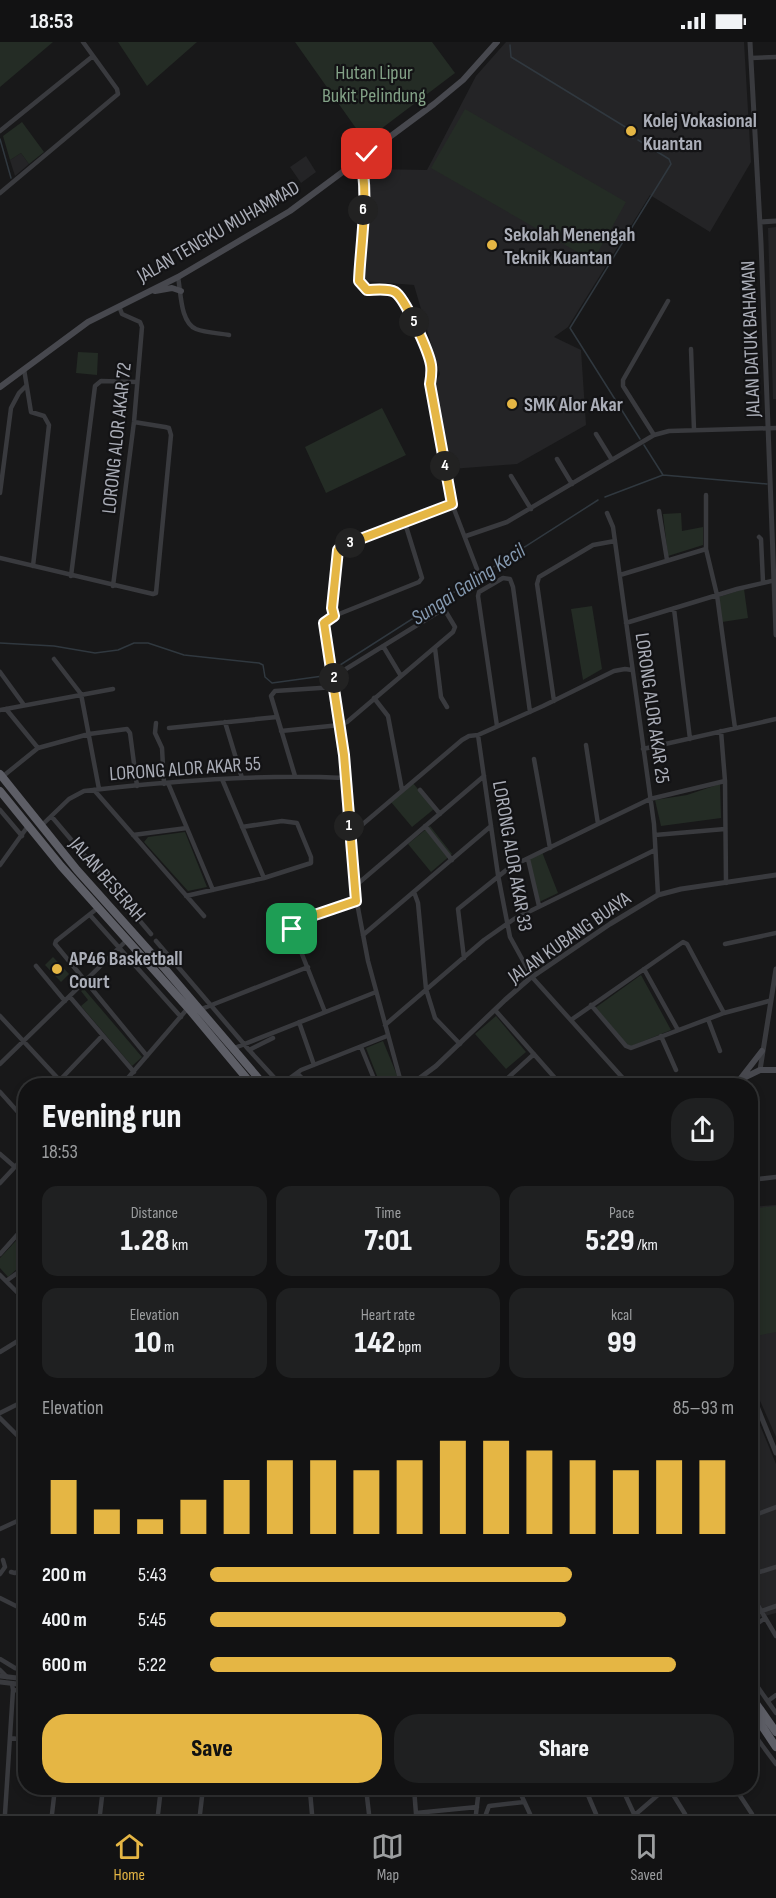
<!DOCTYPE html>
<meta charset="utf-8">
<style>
:root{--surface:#121213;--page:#1f2021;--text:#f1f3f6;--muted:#9c9ea0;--line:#313233;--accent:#e5b644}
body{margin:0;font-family:"Sofia Sans Condensed",sans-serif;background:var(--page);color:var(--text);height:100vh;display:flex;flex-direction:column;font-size:22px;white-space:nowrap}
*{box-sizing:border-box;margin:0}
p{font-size:20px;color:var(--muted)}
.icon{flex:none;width:33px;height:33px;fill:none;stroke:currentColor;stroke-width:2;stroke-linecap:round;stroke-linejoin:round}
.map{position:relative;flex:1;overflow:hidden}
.details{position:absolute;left:18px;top:1036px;width:740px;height:717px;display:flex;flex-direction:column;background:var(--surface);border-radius:24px;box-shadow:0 3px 9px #0003,0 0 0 2px var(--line)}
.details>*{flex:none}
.pin{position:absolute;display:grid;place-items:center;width:51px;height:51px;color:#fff;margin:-26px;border-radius:12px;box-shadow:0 3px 9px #0006}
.km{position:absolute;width:30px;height:30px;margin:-15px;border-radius:50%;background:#222;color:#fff;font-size:16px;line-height:30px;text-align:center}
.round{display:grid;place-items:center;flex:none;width:63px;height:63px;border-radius:24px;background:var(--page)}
.overview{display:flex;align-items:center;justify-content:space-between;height:102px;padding:0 24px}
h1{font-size:33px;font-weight:800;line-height:45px}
.figures{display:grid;grid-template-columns:repeat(3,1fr);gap:9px;height:102px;padding:6px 24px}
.figures div{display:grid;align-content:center;border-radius:15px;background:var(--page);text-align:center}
.figures b{font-size:30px;font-weight:800}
.figures small{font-size:16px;font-weight:400}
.figures p{font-size:16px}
.chart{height:168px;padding:12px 24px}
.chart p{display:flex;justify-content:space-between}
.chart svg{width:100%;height:108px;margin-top:6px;stroke:var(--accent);stroke-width:6}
.cta{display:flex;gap:12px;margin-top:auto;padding:12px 24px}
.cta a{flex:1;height:69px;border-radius:24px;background:var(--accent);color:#111;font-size:24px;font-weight:800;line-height:69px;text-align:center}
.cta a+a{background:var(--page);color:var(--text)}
ul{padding:0 24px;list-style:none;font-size:20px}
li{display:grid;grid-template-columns:96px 72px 1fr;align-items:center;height:45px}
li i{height:15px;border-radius:8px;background:var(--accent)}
.status{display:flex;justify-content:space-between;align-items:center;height:42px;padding:0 30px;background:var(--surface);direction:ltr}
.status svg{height:16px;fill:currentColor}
.tabs{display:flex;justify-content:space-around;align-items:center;height:84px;border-top:2px solid var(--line);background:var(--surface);font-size:16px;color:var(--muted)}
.tabs a{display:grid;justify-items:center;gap:3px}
.tabs .current{color:var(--accent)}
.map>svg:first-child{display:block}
.built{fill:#242426}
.green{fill:#242c25}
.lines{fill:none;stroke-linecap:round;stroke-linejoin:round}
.stream{stroke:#30383f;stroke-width:1.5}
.minor{stroke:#393a3e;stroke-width:4.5}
.tertiary{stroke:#393a3e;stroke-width:5}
.secondary{stroke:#47484e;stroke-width:6}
.trunk{stroke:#5d5e66;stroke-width:8}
.route-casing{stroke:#fff;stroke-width:12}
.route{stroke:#e5b644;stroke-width:8}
.poi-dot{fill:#e5b644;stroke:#131315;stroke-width:2}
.labels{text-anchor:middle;stroke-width:4.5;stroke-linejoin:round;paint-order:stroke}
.park-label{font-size:20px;fill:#83a287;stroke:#131315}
.poi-label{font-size:20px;font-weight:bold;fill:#abaeb8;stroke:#131315;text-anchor:start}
.street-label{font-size:20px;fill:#abaeb8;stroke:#131315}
.water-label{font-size:21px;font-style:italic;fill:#859ab1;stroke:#131315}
</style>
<div class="status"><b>18:53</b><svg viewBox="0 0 49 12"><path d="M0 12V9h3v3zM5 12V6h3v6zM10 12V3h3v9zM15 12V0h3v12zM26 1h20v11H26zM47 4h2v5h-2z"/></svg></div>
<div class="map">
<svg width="776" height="1772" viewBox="0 0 776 1772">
<rect width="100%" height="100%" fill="#181819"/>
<path class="built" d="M506,0H744L751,120L710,190L650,153L568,285L554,295L581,308L586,383L517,422L451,427L435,341L440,332L414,243L363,239L370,127L427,128L476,34Z
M21,111L29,122L15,134L10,118Z
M306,114L316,130L301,141L290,125Z
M776,185V357H773L768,186Z
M776,1163V1395L750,1336V1165Z
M750,1359L776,1422V1571L750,1578Z"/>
<path class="green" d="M0,0H53L0,45Z
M118,0H197L147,44Z
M295,0H432L455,31L365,99Z
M465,67L626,160L593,219L431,126Z
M22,80L44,110L29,122L21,111L10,118L3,94Z
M78,310L98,311L97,333L76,331Z
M382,366L406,413L326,451L305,405Z
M681,471L682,489L703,485V503L668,514L663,472Z
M744,547L748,576L722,580L719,555Z
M592,564L602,627L583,638L571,567Z
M413,741L434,767L412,785L391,760Z
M720,742L721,776L661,784L655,758L687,753Z
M430,784L452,812L431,830L408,802Z
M185,790L207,845L188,849L144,800L148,795Z
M542,810L558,851L537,861L528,817Z
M53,915L69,932L61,940L45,923Z
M641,933L671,988L629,1005L595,966Z
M84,947L142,1015L132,1024L81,964L88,958L81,949Z
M496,974L526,1010L506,1027L475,992Z
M383,999L401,1043L399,1044H381L366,1006Z
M776,1164V1290L756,1294L750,1293V1167Z
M25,1189V1220L8,1235L0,1226V1216Z"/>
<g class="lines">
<path class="stream" d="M510,3L511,15L627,86
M630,90L633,96
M0,97L11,136
M638,98L669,117L671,122L570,286L640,397
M644,403L663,433
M605,455L663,433L767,442
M0,601L54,604L95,611L118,608L134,601H148L184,613L259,621L263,623L265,635L272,641L323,634L330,630
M337,625L598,458"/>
<path class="minor" d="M751,16L776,15
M0,89L93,14
M359,118C370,146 360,207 359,239L367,247C375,248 388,246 395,250C405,256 429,310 431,323C432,329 431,336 430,342L452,462L477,527
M0,151L118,52L117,47L83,0
M178,235C181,250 180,280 196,287C206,291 219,291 229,293
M691,307L694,388
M24,327L31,370L44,374L49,383L33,524
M596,392L612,418
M654,393L623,344V338L668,259
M557,417L572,442
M511,434L531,467
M0,451L11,366L19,351L26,344
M706,453V507
M659,469L667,518
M607,471L613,485L654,782L658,853
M466,494L507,480L654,393L669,389L776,386
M759,495L761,497L763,540
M0,516L153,552L156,551L171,393L169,386L165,385L134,380
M620,533L706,507L717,553L735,686
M71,534L95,344L101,339L137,340
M113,544L134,380L142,285L140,280L122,272L119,264
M674,567L690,697
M334,574L332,566L339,506L452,462
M626,581L737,547L776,538
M383,604L401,634
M435,606L441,655L447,665
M54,617L81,652L99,747
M0,630L24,663
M374,656L388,674L402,748
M554,659L537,542L539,535L593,503L615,499
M6,667L38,706
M0,668L113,647
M225,680L242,736
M156,681L155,691L162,706L164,742
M497,684L478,554L479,550L503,536L510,537L513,545L530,670
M169,686L277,675
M281,689L340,683L347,680L453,590L455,585L446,570L440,569L333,635
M721,689L725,739L726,841
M478,693L498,833L510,895L532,935L630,1044
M586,703L598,782
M643,707L776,677
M534,717L550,806
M295,734L271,654L275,649L335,645
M2,735L38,706L89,692L127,687L130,691L137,744
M222,737L264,836
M168,741L213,848
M94,748L204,874
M420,748L440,772
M0,768L22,794
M52,775L151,892
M41,784L69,757L84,749C171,739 258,732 345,736
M425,784L452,818
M133,793L187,786
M350,793L462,698L469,694L478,693L543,664L614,629L625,627L632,628
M655,793L725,787
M528,817L539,864
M0,823L28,784
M354,845L484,734
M414,850L418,861L426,947L435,976L460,1002
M186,854L264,836L311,821V815L297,781L282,779L242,785
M99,865L56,899L55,902L147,1014
M90,873L181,975
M363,893L491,784
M156,899L249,1008L281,1043
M725,902L776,891
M464,916L458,867L510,825L598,782L650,757L725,739
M36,924L65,959
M644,927L678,988
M70,955L134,1030
M591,963L626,1004L631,1006L724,971L769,959
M199,968L308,925
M495,968L562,1044
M325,970L292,887L293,882L300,878L356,859
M0,974L65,1044
M708,977L720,1009
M571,978L683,900L687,902L724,971
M299,980L314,1023
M385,983L484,898L514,877L655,808
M661,994L676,1028
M361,1005L377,1044
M232,1007L376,950
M249,1008L273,996
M0,1022L127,898
M297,1031L310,1044
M60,1038L102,994
M121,1044L188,966
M279,1044L301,1028L387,994
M402,1044L368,919L354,845L344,713L324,581L334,574L419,540L422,536L405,481
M499,1044L534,1012
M0,1050L26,1079
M0,1112L15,1125
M750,1138L776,1135
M0,1141L26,1113
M0,1212L26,1183
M0,1233L26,1259
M6,1239L26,1225
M0,1310L26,1294
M0,1371L26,1358
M0,1376L26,1402
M750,1475L776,1465
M0,1487L26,1475
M11,1530L15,1531L26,1526
M0,1532L5,1525L3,1518
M750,1533L776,1525
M750,1550L776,1594
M0,1556L26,1569
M750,1573L776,1564
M750,1587L765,1576
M0,1617L15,1626L26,1629
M0,1628L7,1635
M750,1634L776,1671
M13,1648L26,1649
M768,1659L776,1653
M750,1687L776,1722
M10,1696L26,1698
M271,1746L278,1749L341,1746
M366,1746L369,1772
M414,1746L416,1772
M518,1746L530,1772
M585,1746L596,1772
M622,1746L634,1772
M669,1746L685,1772
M735,1746L752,1772
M310,1749L312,1772
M416,1771L477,1765
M5,1772L13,1648L12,1642
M52,1772L55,1746
M100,1772L103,1746
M158,1772L161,1746
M200,1772L203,1746
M476,1772L479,1746
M486,1772L489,1764L524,1760
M636,1772L666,1746"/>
<path class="tertiary" d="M750,0L761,201L776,593
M760,180L776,179
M760,1028L776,927
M409,1044L436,1024L505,958L529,937L610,882L658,853L681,847L776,833
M750,1347L776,1411
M0,1634L26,1637
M0,1640L26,1643"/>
<path class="secondary" d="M155,249L172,246L181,249
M0,345L88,280L178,235L290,169L434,62L463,38L497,0
M741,1036L762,1009
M727,1044L760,1028H776"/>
<path class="trunk" d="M0,732L77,828L160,921L265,1044
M0,749L61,824L188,966L253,1044
M750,1653L776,1690
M750,1666L776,1705"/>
</g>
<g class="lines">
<g class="route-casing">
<path id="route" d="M292,887L293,882L300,878L356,859L344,713L324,581L334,574L332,566L338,508L342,504L452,462L430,342C431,336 432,329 431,323C429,310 405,256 395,250C388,246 375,248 367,248L359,239C360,207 370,147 360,118L367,112"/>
</g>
<use href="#route" class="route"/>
</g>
<g class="poi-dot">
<circle cx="631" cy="89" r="6"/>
<circle cx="492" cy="203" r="6"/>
<circle cx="512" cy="362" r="6"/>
<circle cx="57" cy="927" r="6"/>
</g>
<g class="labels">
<g class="park-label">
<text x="374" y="37">Hutan Lipur<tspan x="374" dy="23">Bukit Pelindung</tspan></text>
</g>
<g class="poi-label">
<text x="643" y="85">Kolej Vokasional<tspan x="643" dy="23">Kuantan</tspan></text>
<text x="504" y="199">Sekolah Menengah<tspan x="504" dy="23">Teknik Kuantan</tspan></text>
<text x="524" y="369">SMK Alor Akar</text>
<text x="69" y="923">AP46 Basketball<tspan x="69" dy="23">Court</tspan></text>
</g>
<g class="street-label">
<text transform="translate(218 189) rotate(-30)" y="7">JALAN TENGKU MUHAMMAD</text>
<text transform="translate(750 297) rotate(-92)" y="7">JALAN DATUK BAHAMAN</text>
<text transform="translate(116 396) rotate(-84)" y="7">LORONG ALOR AKAR 72</text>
<text transform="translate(653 666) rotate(82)" y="7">LORONG ALOR AKAR 25</text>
<text transform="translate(185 726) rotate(-4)" y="7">LORONG ALOR AKAR 55</text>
<text transform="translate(513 814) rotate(80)" y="7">LORONG ALOR AKAR 33</text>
<text transform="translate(108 837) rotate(49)" y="7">JALAN BESERAH</text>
<text transform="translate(569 895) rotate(-35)" y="7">JALAN KUBANG BUAYA</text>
</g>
<g class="water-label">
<text transform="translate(468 542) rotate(-33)" y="7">Sungai Galing Kecil</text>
</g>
</g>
</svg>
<div class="pin" style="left:292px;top:887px;background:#1e9e55"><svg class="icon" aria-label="arrive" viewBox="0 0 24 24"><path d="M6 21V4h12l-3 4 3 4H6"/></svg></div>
<div class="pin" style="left:367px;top:112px;background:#d93025"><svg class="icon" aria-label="check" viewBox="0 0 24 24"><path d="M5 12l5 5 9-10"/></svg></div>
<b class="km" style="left:349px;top:784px">1</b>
<b class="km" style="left:334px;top:636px">2</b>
<b class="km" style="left:350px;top:501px">3</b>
<b class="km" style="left:445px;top:424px">4</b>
<b class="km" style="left:414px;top:280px">5</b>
<b class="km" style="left:363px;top:168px">6</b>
<section class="details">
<div class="overview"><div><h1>Evening run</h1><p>18:53</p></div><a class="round"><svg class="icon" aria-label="share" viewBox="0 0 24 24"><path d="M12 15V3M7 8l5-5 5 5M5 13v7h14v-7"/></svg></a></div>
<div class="figures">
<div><p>Distance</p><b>1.28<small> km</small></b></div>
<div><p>Time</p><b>7:01</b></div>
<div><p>Pace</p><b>5:29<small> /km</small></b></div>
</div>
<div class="figures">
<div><p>Elevation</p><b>10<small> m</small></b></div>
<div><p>Heart rate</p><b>142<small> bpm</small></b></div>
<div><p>kcal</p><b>99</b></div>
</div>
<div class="chart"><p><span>Elevation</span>85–93 m</p>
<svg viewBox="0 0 160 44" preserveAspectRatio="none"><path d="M5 44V22M15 44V34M25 44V38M35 44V30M45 44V22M55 44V14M65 44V14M75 44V18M85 44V14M95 44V6M105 44V6M115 44V10M125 44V14M135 44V18M145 44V14M155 44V14"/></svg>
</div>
<ul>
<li><b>200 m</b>5:43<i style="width:69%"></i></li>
<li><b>400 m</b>5:45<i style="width:68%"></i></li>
<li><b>600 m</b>5:22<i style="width:89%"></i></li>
</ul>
<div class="cta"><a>Save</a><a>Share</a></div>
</section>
</div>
<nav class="tabs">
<a class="current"><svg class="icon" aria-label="home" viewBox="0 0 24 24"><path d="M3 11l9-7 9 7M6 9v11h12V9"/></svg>Home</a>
<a><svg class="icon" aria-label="map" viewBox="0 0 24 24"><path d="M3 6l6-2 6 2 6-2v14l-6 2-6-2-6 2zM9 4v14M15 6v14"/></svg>Map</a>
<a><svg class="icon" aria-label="saved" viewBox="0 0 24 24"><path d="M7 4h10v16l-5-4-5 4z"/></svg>Saved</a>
</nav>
